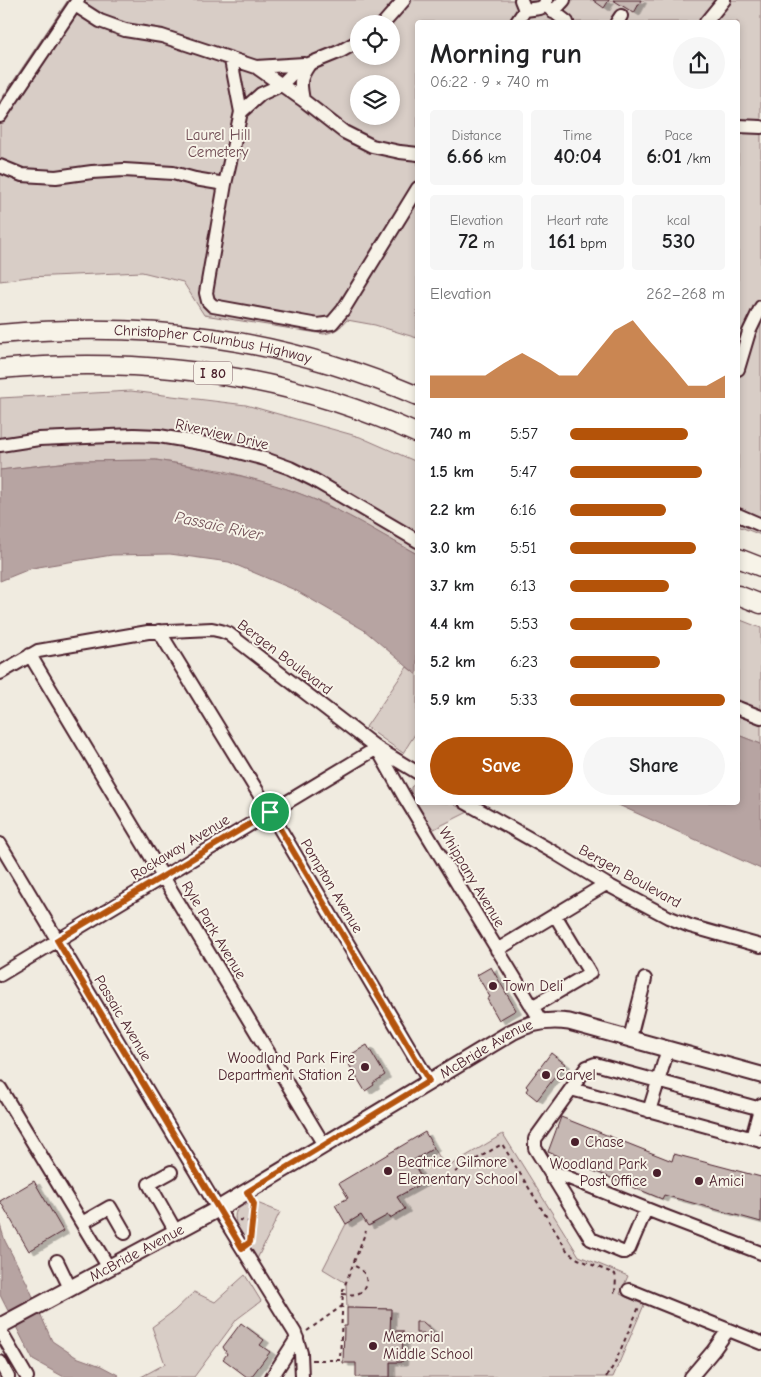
<!DOCTYPE html>
<meta charset="utf-8">
<style>
:root{--surface:#fff;--page:#f6f6f6;--text:#202124;--muted:#757577;--accent:#b45309}
body{margin:0;font-family:"Comic Neue",sans-serif;background:var(--page);color:var(--text);height:100vh;display:flex;flex-direction:column;font-size:19px;white-space:nowrap}
*{box-sizing:border-box;margin:0}
p{font-size:16px;color:var(--muted)}
.icon{flex:none;width:28px;height:28px;fill:none;stroke:currentColor;stroke-width:2;stroke-linecap:round;stroke-linejoin:round}
.map{position:relative;flex:1;overflow:hidden}
.details{position:absolute;left:415px;top:20px;width:325px;height:785px;display:flex;flex-direction:column;background:var(--surface);border-radius:5px;box-shadow:0 2px 8px #0003}
.details>*{flex:none}
.controls{position:absolute;left:350px;top:15px;display:grid;gap:10px}
.controls a{display:grid;place-items:center;width:50px;height:50px;border-radius:50%;background:var(--surface);box-shadow:0 2px 8px #0003;font-size:25px}
.pin{position:absolute;display:grid;place-items:center;width:42px;height:42px;color:#fff;margin:-21px;border:2px solid #fff;border-radius:50%;box-shadow:0 1px 5px #0007}
.round{display:grid;place-items:center;flex:none;width:52px;height:52px;border-radius:26px;background:var(--page)}
.summary{display:flex;align-items:center;justify-content:space-between;height:85px;padding:0 15px}
h1{font-size:28px;font-weight:600;line-height:38px}
.metrics{display:grid;grid-template-columns:repeat(3,1fr);gap:8px;height:85px;padding:5px 15px}
.metrics div{display:grid;align-content:center;border-radius:5px;background:var(--page);text-align:center}
.metrics b{font-size:21px;font-weight:600}
.metrics small{font-size:14px;font-weight:400}
.metrics p{font-size:14px}
.chart{height:140px;padding:10px 15px}
.chart p{display:flex;justify-content:space-between}
.chart svg{width:100%;height:90px;margin-top:5px;fill:var(--accent);opacity:.7}
.primary-button{display:flex;gap:10px;margin-top:auto;padding:10px 15px}
.primary-button a{flex:1;height:58px;border-radius:30px;background:var(--accent);color:#fff;font-size:20px;font-weight:600;line-height:58px;text-align:center}
.primary-button a+a{background:var(--page);color:var(--text)}
ul{padding:0 15px;list-style:none;font-size:16px}
li{display:grid;grid-template-columns:80px 60px 1fr;align-items:center;height:38px}
li i{height:12px;border-radius:6px;background:var(--accent)}
.map>svg:first-child{display:block}
.green{fill:#d8cdc6;stroke:#917678;fill-rule:evenodd}
.water{fill:#b7a4a2;stroke:#8b6f72}
.building{fill:#c6b8b3;stroke:#4a1f2b;filter:url(#shadow)}
.lines{fill:none;stroke-linecap:round;stroke-linejoin:round}
.minor-casing{stroke:#4a1f2b;stroke-width:16}
.major-casing{stroke:#4a1f2b;stroke-width:19}
.highway-casing{stroke:#4a1f2b;stroke-width:21}
.path{stroke:#4a1f2b;stroke-width:2;stroke-dasharray:4 4;stroke-linecap:butt}
.minor{stroke:#f7f3e8;stroke-width:12}
.major{stroke:#f7f3e8;stroke-width:15}
.highway{stroke:#f7f3e8;stroke-width:18}
.route-casing{stroke:#fff;stroke-width:10}
.route{stroke:#b45309;stroke-width:6}
.poi-dot{fill:#4a1f2b;stroke:#f7f3e8;stroke-width:2}
.labels{text-anchor:middle;stroke-width:4;stroke-linejoin:round;paint-order:stroke}
.shield{fill:#f7f3e8;stroke:#7e5f64;stroke-width:1}
.shield-label{font-size:14px;font-weight:bold;fill:#4a1f2b}
.park-label{font-size:15px;fill:#6e4a52;stroke:#f7f3e8}
.street-label{font-size:15px;fill:#4a1f2b;stroke:#f7f3e8}
.poi-label{font-size:15px;fill:#4a1f2b;stroke:#f7f3e8;text-anchor:start}
.water-label{font-size:16px;font-style:italic;fill:#704e55;stroke:#f7f3e8}
</style>
<div class="map">
<svg width="761" height="1377" viewBox="0 0 761 1377">
<defs>
<filter id="shadow"><feDropShadow dx="5.5" dy="3" stdDeviation="0" flood-color="#0004"/></filter>
</defs>
<rect width="100%" height="100%" fill="#f0ebe0"/>
<filter id="ink" filterUnits="userSpaceOnUse"><feTurbulence type="fractalNoise" baseFrequency=".02" numOctaves="2"/><feDisplacementMap in="SourceGraphic" scale="10" xChannelSelector="R" yChannelSelector="G"/><feConvolveMatrix kernelMatrix="1 2 1 2 8 2 1 2 1" color-interpolation-filters="sRGB"/></filter>
<g filter="url(#ink)">
<path class="green" d="M68,0H761V535L738,526V22H418L417,338L375,325L347,320C340,328 335,332 324,334L204,315L183,282L142,272L28,277L0,281V101ZM359,24H391V56H359ZM359,84H391V116H359Z
M131,391L246,405L360,437L417,462V554L326,504L290,490L225,471L156,460L78,461L0,470V398Z
M738,619L761,628V744L738,735Z
M407,667L417,675V731L403,753L366,727Z
M415,784L417,785L418,802L451,803L468,812L432,830L411,794V787Z
M503,1134L579,1256L628,1276L620,1294L644,1305L613,1377H390V1362H402L403,1331H390L391,1309L347,1308L346,1283L323,1269L346,1224L361,1215L369,1226L388,1215L404,1209L397,1197L423,1182L412,1161L434,1148L446,1168Z
M252,1201L280,1212L257,1259C250,1248 227,1219 238,1209C242,1206 248,1203 252,1201Z
M245,1275L261,1301L237,1319L194,1377H141L165,1364L152,1327L174,1311L194,1292L215,1302Z"/>
<path class="water" d="M156,460C214,470 273,479 326,505C358,519 387,538 417,554V675L364,630L295,590L229,562L170,554L112,555L32,568L0,581V470L78,461Z
M738,735L761,744V869L614,803L738,802Z
M0,1225L5,1241L27,1283L52,1341L76,1357L101,1366L118,1375L119,1377H64L33,1360L0,1295Z"/>
<path class="building" d="M593,0H609L604,8Z
M613,0H641L634,13Z
M491,967L516,1010L499,1020L487,999L490,997L477,975Z
M367,1045L385,1075L373,1083L374,1085L365,1091L345,1058Z
M551,1053L565,1064L537,1100L526,1091L528,1088L526,1086Z
M561,1117L672,1161L674,1154L761,1177V1222L664,1195L662,1199L548,1152Z
M425,1132L434,1148L412,1161L424,1182L397,1197L405,1209L390,1218L388,1215L368,1226L361,1215L346,1224L335,1205L348,1198L339,1183Z
M34,1181L63,1231L29,1251L0,1201Z
M347,1308L391,1309L390,1331H403L402,1362H390V1377H356V1363H343L344,1326H347Z
M416,1322H423L432,1330V1335H424V1333H416Z
M241,1323L264,1340L260,1345L270,1352L251,1377H247L223,1359L227,1354L223,1347Z"/>
<g class="lines">
<g class="minor-casing">
<path id="minor" d="M521,0L525,10L540,8L545,5L546,0
M75,5L100,21L125,30L162,36L256,67L303,100L344,132L372,146L400,152L418,154
M545,5L567,22
M553,12L564,0
M517,22L525,10
M617,22L621,16
M706,22L724,0
M383,24L404,0
M231,60L241,112L225,184L206,293L208,301L213,306L318,325L332,323L343,310L418,188
M256,67L304,64
M303,100C300,84 299,79 308,66
M241,112L261,94L281,85L292,74L309,64L341,51L359,41
M0,116L78,0
M738,126L761,127
M0,166L22,175L56,177L92,172L124,170L173,173L195,179L225,184
M738,369L749,332L761,307
M0,445L39,439L134,435L159,436L212,445L265,459L290,468L314,480L418,541
M738,515L761,525
M159,631L270,812L429,1081
M30,655L324,1145
M0,673L38,651L148,632L212,629L221,631L229,634L377,748L418,773
M738,708L761,717
M378,750L405,798L541,1021
M465,802L555,853L606,884L668,917L690,926L761,946
M0,844L218,1209L295,1333L301,1353L302,1377
M497,950L606,884
M0,975L377,748
M532,1007L590,973L555,915
M630,1038L645,979
M0,1088L109,1268
M571,1089L587,1067L595,1064L761,1109
M649,1111L668,1049
M752,1138L761,1105
M171,1172L149,1184L176,1232
M552,1178L559,1174L659,1214L761,1253
M646,1209L629,1249L625,1252H622L591,1239L535,1148V1139L571,1089L761,1141
M82,1223L110,1207L125,1233
M57,1261L70,1288
M629,1290L761,1343
M0,1331L27,1377
M0,1362L8,1377
M272,1377L297,1338
M691,1377L713,1351L728,1330"/>
</g>
<g class="major-casing">
<g id="major">
<path id="s1" d="M0,1326L218,1209L512,1032C530,1022 548,1019 569,1022L761,1075"/>
</g>
</g>
<g class="highway-casing">
<g id="highway">
<path id="s2" d="M0,334C149,321 279,337 418,396"/>
<path d="M0,369C145,356 284,373 418,434"/>
<path d="M738,558L761,567"/>
<path d="M738,595L761,604"/>
</g>
</g>
<path class="path" d="M455,1172L502,1144L568,1252L578,1259L615,1274L616,1278L615,1292L618,1294
M239,1220L252,1222
M250,1237L254,1204L253,1203
M342,1294C346,1294 351,1295 355,1294C366,1293 370,1281 363,1272C361,1269 357,1267 353,1265
M307,1331L342,1306
M312,1360H340L343,1290L366,1231
M606,1377L614,1365L639,1307"/>
<use href="#minor" class="minor"/>
<use href="#major" class="major"/>
<use href="#highway" class="highway"/>
</g>
</g>
<g class="lines" filter="url(#ink)">
<g class="route-casing">
<path id="route" d="M270,812L429,1081L247,1192L254,1204L250,1242L242,1248L57,940Z"/>
</g>
<use href="#route" class="route"/>
</g>
<g class="poi-dot">
<circle cx="493" cy="986" r="5"/>
<circle cx="365" cy="1067" r="5"/>
<circle cx="546" cy="1075" r="5"/>
<circle cx="575" cy="1142" r="5"/>
<circle cx="388" cy="1171" r="5"/>
<circle cx="657" cy="1173" r="5"/>
<circle cx="699" cy="1181" r="5"/>
<circle cx="373" cy="1346" r="5"/>
</g>
<g class="labels">
<rect class="shield" x="194" y="361.5" width="38" height="23" rx="4"/>
<g class="shield-label">
<text x="213" y="378">I 80</text>
</g>
<g class="park-label">
<text x="218" y="140">Laurel Hill<tspan x="218" dy="17">Cemetery</tspan></text>
</g>
<g class="street-label">
<text dy="5" stroke="none"><textPath href="#s2" startOffset="214">Christopher Columbus Highway</textPath></text>
<text transform="translate(222 434) rotate(13)" y="5">Riverview Drive</text>
<text transform="translate(285 657) rotate(37)" y="5">Bergen Boulevard</text>
<text transform="translate(180 847) rotate(-31)" y="5">Rockaway Avenue</text>
<text transform="translate(630 876) rotate(29)" y="5">Bergen Boulevard</text>
<text transform="translate(472 877) rotate(59)" y="5">Whippany Avenue</text>
<text transform="translate(332 886) rotate(59)" y="5">Pompton Avenue</text>
<text transform="translate(214 930) rotate(59)" y="5">Ryle Park Avenue</text>
<text transform="translate(123 1018) rotate(59)" y="5">Passaic Avenue</text>
<text dy="5" stroke="none"><textPath href="#s1" startOffset="560">McBride Avenue</textPath></text>
<text dy="5" stroke="none"><textPath href="#s1" startOffset="155">McBride Avenue</textPath></text>
</g>
<g class="poi-label">
<text x="503" y="991">Town Deli</text>
<text x="355" y="1063" text-anchor="end">Woodland Park Fire<tspan x="355" dy="17">Department Station 2</tspan></text>
<text x="556" y="1080">Carvel</text>
<text x="585" y="1147">Chase</text>
<text x="398" y="1167">Beatrice Gilmore<tspan x="398" dy="17">Elementary School</tspan></text>
<text x="647" y="1169" text-anchor="end">Woodland Park<tspan x="647" dy="17">Post Office</tspan></text>
<text x="709" y="1186">Amici</text>
<text x="383" y="1342">Memorial<tspan x="383" dy="17">Middle School</tspan></text>
</g>
<g class="water-label">
<text transform="translate(219 525) rotate(12)" y="6">Passaic River</text>
</g>
</g>
</svg>
<div class="controls">
<a><svg class="icon" aria-label="locate" viewBox="0 0 24 24"><circle cx="12" cy="12" r="6"/><path d="M12 2v4M12 18v4M2 12h4M18 12h4"/></svg></a>
<a><svg class="icon" aria-label="layers" viewBox="0 0 24 24"><path d="M12 4l9 5-9 5-9-5zM3 14l9 5 9-5"/></svg></a>
</div>
<div class="pin" style="left:270px;top:812px;background:#1e9e55"><svg class="icon" aria-label="arrive" viewBox="0 0 24 24"><path d="M6 21V4h12l-3 4 3 4H6"/></svg></div>
<section class="details">
<div class="summary"><div><h1>Morning run</h1><p>06:22 · 9 × 740 m</p></div><a class="round"><svg class="icon" aria-label="share" viewBox="0 0 24 24"><path d="M12 15V3M7 8l5-5 5 5M5 13v7h14v-7"/></svg></a></div>
<div class="metrics">
<div><p>Distance</p><b>6.66<small> km</small></b></div>
<div><p>Time</p><b>40:04</b></div>
<div><p>Pace</p><b>6:01<small> /km</small></b></div>
</div>
<div class="metrics">
<div><p>Elevation</p><b>72<small> m</small></b></div>
<div><p>Heart rate</p><b>161<small> bpm</small></b></div>
<div><p>kcal</p><b>530</b></div>
</div>
<div class="chart"><p><span>Elevation</span>262–268 m</p>
<svg viewBox="0 0 160 44" preserveAspectRatio="none"><path d="M0 44V33L10 33L20 33L30 33L40 27L50 22L60 27L70 33L80 33L90 22L100 11L110 6L120 17L130 27L140 38L150 38L160 33V44z"/></svg>
</div>
<ul>
<li><b>740 m</b>5:57<i style="width:76%"></i></li>
<li><b>1.5 km</b>5:47<i style="width:85%"></i></li>
<li><b>2.2 km</b>6:16<i style="width:62%"></i></li>
<li><b>3.0 km</b>5:51<i style="width:81%"></i></li>
<li><b>3.7 km</b>6:13<i style="width:64%"></i></li>
<li><b>4.4 km</b>5:53<i style="width:79%"></i></li>
<li><b>5.2 km</b>6:23<i style="width:58%"></i></li>
<li><b>5.9 km</b>5:33<i style="width:100%"></i></li>
</ul>
<div class="primary-button"><a>Save</a><a>Share</a></div>
</section>
</div>
